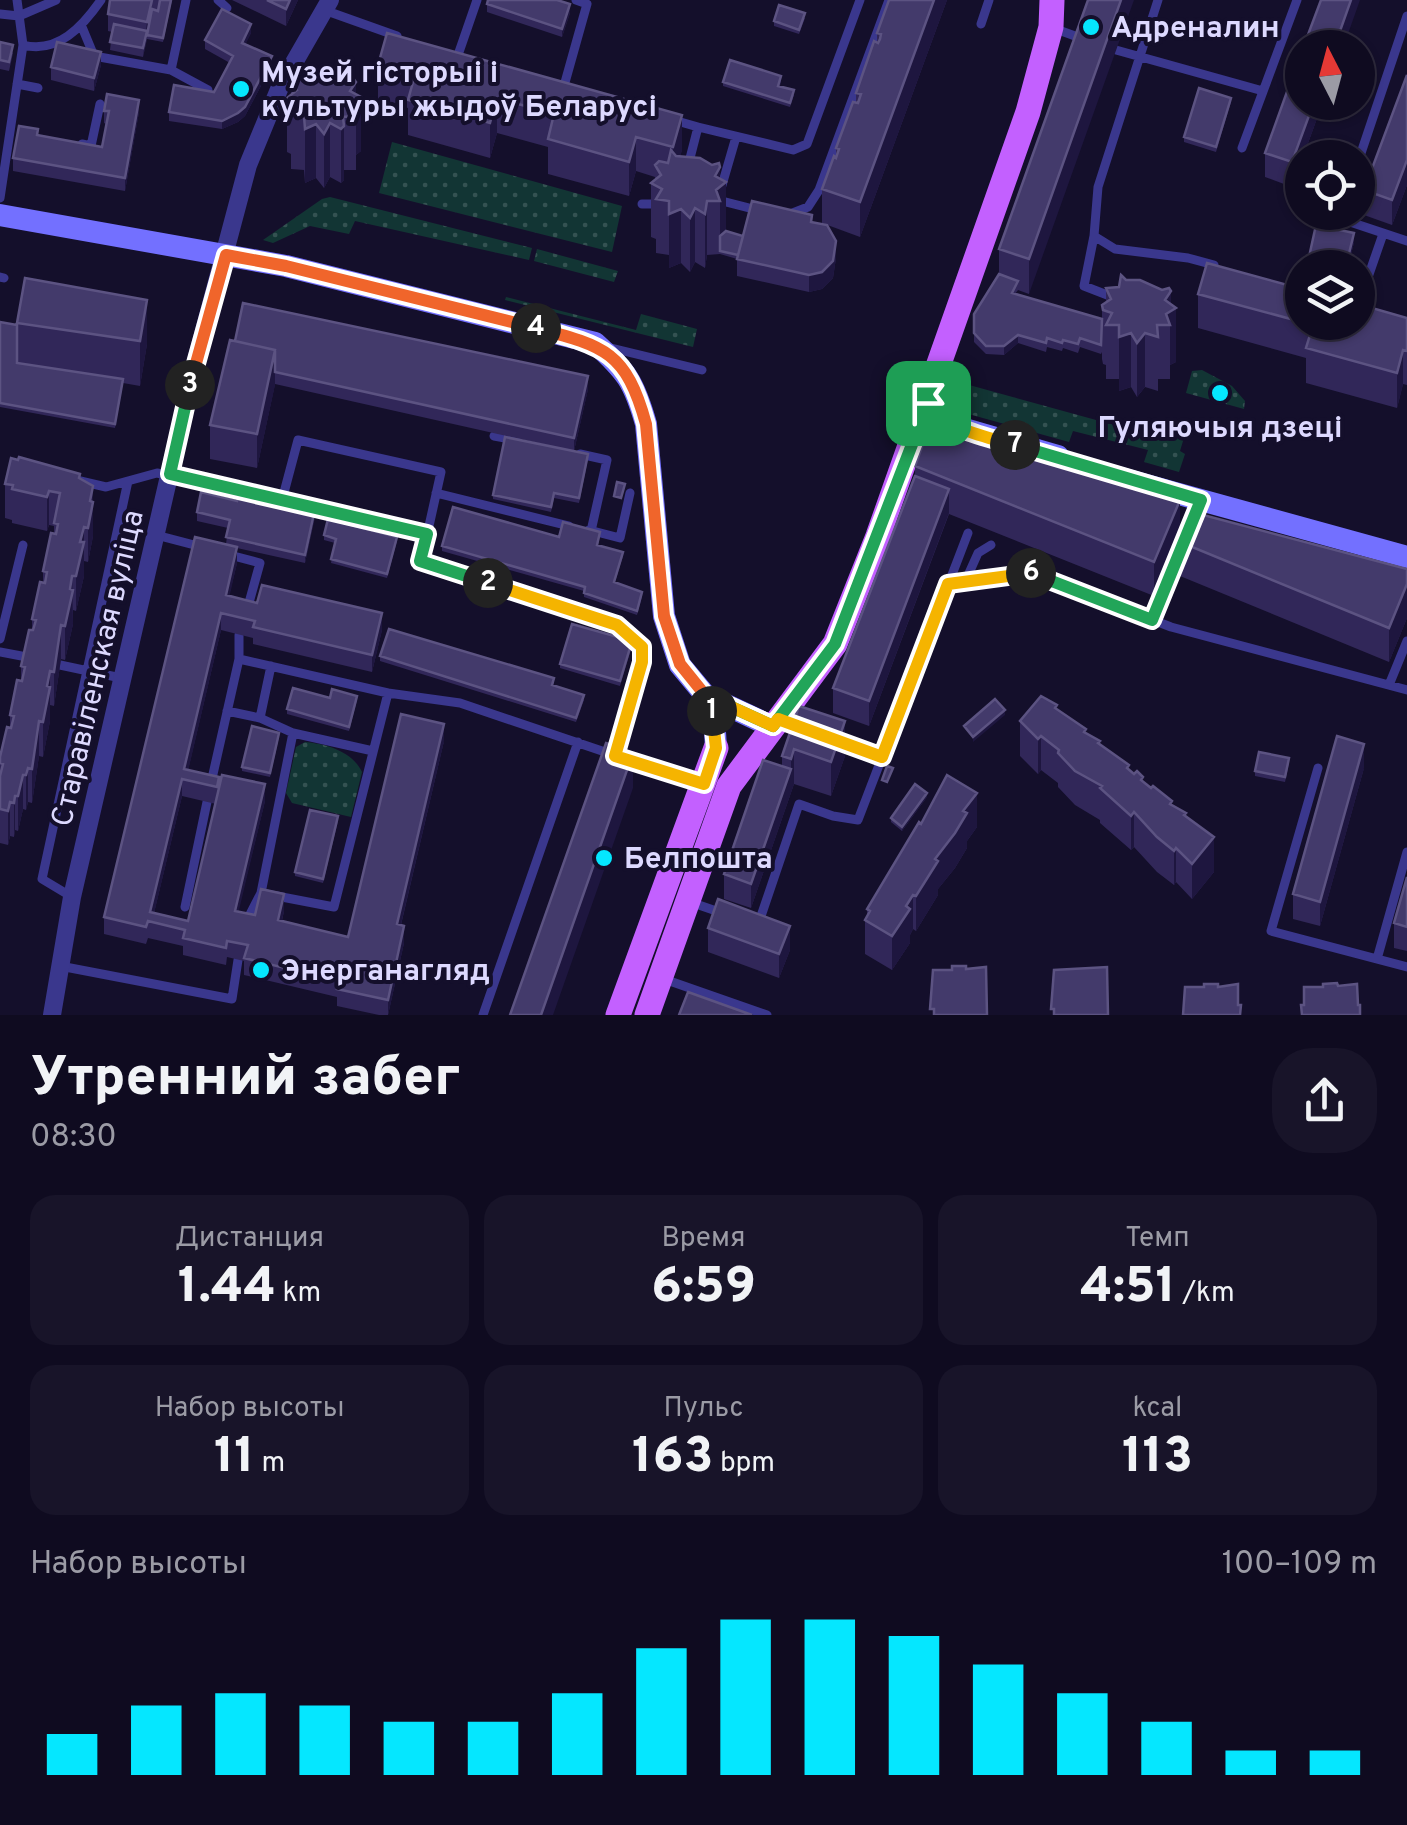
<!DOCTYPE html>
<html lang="ru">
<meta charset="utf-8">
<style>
:root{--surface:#0f0b20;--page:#181429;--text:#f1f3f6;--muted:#9b9ba5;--line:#2f2b3e;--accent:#05e7ff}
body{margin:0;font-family:Overpass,sans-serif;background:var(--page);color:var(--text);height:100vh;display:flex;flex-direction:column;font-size:38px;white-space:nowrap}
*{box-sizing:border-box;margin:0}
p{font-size:32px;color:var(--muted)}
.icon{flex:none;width:55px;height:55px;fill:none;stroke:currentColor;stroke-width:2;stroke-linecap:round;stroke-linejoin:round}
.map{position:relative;height:1015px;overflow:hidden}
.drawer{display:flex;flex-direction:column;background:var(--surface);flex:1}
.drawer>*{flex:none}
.needle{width:65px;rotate:354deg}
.tools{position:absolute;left:1285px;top:30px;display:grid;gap:20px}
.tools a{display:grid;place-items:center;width:90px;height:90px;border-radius:50%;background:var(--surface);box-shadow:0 2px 8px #0004,0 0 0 2px var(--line);font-size:50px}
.pin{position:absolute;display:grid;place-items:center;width:85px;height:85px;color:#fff;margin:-42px;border-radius:20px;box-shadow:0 5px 15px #0006}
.km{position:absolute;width:50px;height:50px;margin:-25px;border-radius:50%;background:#222;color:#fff;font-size:28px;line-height:50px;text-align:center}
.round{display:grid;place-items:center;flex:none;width:105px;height:105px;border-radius:40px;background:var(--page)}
.overview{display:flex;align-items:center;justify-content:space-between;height:170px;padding:0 30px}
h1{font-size:55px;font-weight:800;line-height:75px}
.metrics{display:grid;grid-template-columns:repeat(3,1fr);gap:15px;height:170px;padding:10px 30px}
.metrics div{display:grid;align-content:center;border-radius:25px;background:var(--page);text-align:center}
.metrics b{font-size:50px;font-weight:800}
.metrics small{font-size:28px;font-weight:400}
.metrics p{font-size:28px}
.chart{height:280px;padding:20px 30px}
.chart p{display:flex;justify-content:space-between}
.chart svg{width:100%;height:180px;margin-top:10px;stroke:var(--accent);stroke-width:6}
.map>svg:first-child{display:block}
.grass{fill:url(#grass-dots)}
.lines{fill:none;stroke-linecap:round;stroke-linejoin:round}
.service{stroke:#3a378d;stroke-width:9}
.minor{stroke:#3a378d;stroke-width:18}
.secondary{stroke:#7370ff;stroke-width:22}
.primary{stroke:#c360ff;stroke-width:25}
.wall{fill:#312759;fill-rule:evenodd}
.shaded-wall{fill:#1e163f}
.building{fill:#433a6b;stroke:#5c5382;stroke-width:2.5}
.split-1-casing{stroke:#fff;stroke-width:20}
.split-2-casing{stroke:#fff;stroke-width:20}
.split-3-casing{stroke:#fff;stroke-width:20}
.split-4-casing{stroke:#fff;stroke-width:20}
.split-5-casing{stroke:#fff;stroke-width:20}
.split-6-casing{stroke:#fff;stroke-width:20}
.split-7-casing{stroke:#fff;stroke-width:20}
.split-8-casing{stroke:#fff;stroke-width:20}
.split-1{stroke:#22a559;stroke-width:12}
.split-2{stroke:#f5b400;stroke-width:12}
.split-3{stroke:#22a559;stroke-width:12}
.split-4{stroke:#f0652b;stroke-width:12}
.split-5{stroke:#f0652b;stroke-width:12}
.split-6{stroke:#f5b400;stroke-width:12}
.split-7{stroke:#22a559;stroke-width:12}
.split-8{stroke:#f5b400;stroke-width:12}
.poi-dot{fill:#05e7ff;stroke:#140f2b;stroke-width:4}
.labels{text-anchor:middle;stroke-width:8;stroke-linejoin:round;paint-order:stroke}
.poi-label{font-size:30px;font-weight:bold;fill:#ddd9ff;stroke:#140f2b;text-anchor:start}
.street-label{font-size:30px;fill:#ddd9ff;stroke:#140f2b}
</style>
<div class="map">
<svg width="1407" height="1015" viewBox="0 0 1407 1015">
<defs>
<pattern id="grass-dots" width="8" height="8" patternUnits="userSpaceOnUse" patternTransform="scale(2.5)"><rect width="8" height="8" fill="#123534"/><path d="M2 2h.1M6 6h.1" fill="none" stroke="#345252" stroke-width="1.8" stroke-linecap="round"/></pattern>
</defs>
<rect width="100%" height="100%" fill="#140f2b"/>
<path class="grass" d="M392,142L622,206L612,252L379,193Z
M330,197L532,248L529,260L355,221L349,234L310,226L273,243L263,240L322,199Z
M537,249L618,271L614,282L534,261Z
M506,297L636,330L641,314L697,329L693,347L505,300Z
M1202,370L1232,386L1245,401L1244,409L1186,393L1192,371Z
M962,383L1136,431L1189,421L1180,451L1185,454L1179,472L1144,462L1148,450L1073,431L1069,442L954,410Z
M305,742C326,744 352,751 362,772L351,817L292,803L286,793L296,747Z"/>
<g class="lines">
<path class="service" d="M218,0L227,8
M324,10L397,36
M0,14L19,16L56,0
M981,24L989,0
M82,27L94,56L171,70L186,0
M1053,28L1086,40
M23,45C58,54 83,26 101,0
M1116,50L1263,91
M458,55L477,0
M171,70L208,90
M17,84L38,88
M564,86L587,4L576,0
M670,119L698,127L688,166
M698,127L793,150L807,144L860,0
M82,144L91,146L100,104
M1242,148L1297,0
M1358,162L1407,16
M720,192L736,137
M0,198L23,45L17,0
M718,200L761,211
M642,204H663
M1340,212L1338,218L1407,241
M790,214L808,207L819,190L889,0
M1094,236L1115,249L1188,258L1214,265
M0,277L4,278
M1115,298L1084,286L1094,236L1098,187L1158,0
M1358,306L1383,234
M607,347L702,370
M494,436L516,440
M580,454L607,460L591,531
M76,480L106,487L157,473L250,493
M436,493L569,526
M282,500L298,440L441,472L427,535L309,507
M589,530L620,538L630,493
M156,535L202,547
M427,535L420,561L617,625L643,647L642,662L615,756
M226,554L260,563L247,610
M965,582L978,553L991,545
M948,585L1029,572L1171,627L1407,690
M1152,620L1184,545
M239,635V659L388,693L334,907L261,893L293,733L373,751
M0,639L23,545
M0,652L32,658
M60,665L121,678
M1389,685L1407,641
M388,693L460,703L611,754
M227,711L260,718L293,733
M260,718L271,666
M837,741L881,757
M626,758L701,783
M1318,768L1271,931L1407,967
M211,783L239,659
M72,897L42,879L128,481
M693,903L725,914
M185,907L207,802
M246,922L261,893
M758,925L799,804L833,816L858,820L968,533
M1377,959L1407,852
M60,966L232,999L238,960
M661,978L767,1015
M483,1015L578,742"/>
<path class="minor" d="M52,1015L72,897L193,372L248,165L280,87L330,0"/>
<path class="secondary" d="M0,215L286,266L595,343C627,372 634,382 646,424L664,616L680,665L705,695L714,716L716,748
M927,403L940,420L951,425L1058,456
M1038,460L1103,473L1407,557
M705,695L773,727"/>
<path class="primary" d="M618,1015L716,748
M647,1015L729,786L835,644L878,536L1028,112L1051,27L1052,0"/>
</g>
<path class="wall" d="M110,0H172L163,42L147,39L143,57L110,50L112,32L108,31V14Z
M232,0H298L286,26Z
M889,0H947L860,237L822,223V189L836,157V148L856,103V93L877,42V33Z
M1088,0L1029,294L1018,290L1015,294L1102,319V305L1106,303V288L1119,287L1126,280L1171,304L1176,362L1170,365V379H1158V391L1145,387L1137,397L1131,387L1119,391V379H1106V365L1103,364L1102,359V352L1101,354L1080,347L1078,353L1063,348L1062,351L1047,347L1046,352L1018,343L1004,355L986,354L974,342V314L999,274V249Z
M487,4L570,13L562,37L487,12Z
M805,18L799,34L774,26V21Z
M251,33L245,44L272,65L245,116L238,122L222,129L169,121V112L214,92L230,63L205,49V40Z
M0,42L13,53L9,71L0,69V104Z
M101,65L94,91L51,80V67Z
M378,65L682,150L680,156L720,179L726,232L743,236L812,223L836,258L833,278L822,289L809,292L737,276V259L720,254L707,255L705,268L695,262L690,272L681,263L669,268V255L656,253V239L651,237V183L655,179V177L636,171L629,196L548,174V147L497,133L490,158L408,135V108L378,99Z
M303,68L347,80L356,94L361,151L356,155V170H344V180L341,183L330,177L324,188L316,178L305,183L304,170L291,169V154L287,152V98L291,94V81L303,77Z
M1407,75V185L1392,225L1364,215V190Z
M781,80L780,86L794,95L790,107L723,86V82Z
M1231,102L1216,152L1184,142V137Z
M1302,102H1323L1292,187L1265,177V153Z
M104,111L139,112L125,191L13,171V158L38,135L102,147L106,124L104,123Z
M1354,242L1348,268H1317L1309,266V257Z
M25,278L147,344L140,386L123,383L115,428L0,407V322L17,325Z
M1198,294L1407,318V385L1403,384L1397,408L1306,383V358L1198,328Z
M230,340L588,389L574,451L275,384L257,468L210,459V425Z
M588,459L579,503L554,498L551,512L493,499V495Z
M915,466L1180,534L1154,596L949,514L869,726L833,713V688L915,476Z
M80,479L93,486V536L88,562L84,561V576L76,611L73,610V624L65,660L61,659L54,706L50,705V721L43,757L39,756L32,803L28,802L26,810L23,809L18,831L15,830L14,837L10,836L8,845L0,843V757L10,727V715L21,681V666L32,630V619L43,582V571L54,534V526L49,525L47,531L12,523V520L5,518V484Z
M237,501L316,512L305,563L237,548V563L229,596L382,630L372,672L253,644V638L221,630L188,770L219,787L265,801L238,911L255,915L284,911L282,921L348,937L444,741L401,925L404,943L388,1015H379L337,1006V997L244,975V961L227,957L226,965L183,955V946L148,938L146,944L104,934V917L226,544L228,528L197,521V512ZM182,796L216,804L188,921L154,913Z
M324,535L397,541L387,578L331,563L335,543L324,540Z
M600,536L598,545L623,556L615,582L642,596L637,615L584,597V591L442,551V546L559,537Z
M1180,542L1407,569V618L1389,662L1180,576Z
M632,646L620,686L560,668V664Z
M380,656L554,683L553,685L584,700L576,722L380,661Z
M330,698L357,700L349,731L287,714V709Z
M799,706L845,756L831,796L794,784L751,908L724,899V874L782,766V756Z
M1057,709L1186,817L1214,872L1192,899L1176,882L1174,885L1157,872L1134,847L1131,850L1100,823V820L1075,805L1058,787V783L1041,770L1038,774L1020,756V721Z
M279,737L270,777L242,771V767Z
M1289,763L1285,782L1255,776V771Z
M1364,768L1320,926L1293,919V894Z
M927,797L902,831L891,822V818Z
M338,821L323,883L295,876V872Z
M921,824L977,827L967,841V848L955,868L938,889V895L916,931L913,929L910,935V943L892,970L865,954V920L867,916V909Z
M1407,877V951L1394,948V923Z
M708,928L790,950L779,978L708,952Z"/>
<path class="shaded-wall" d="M152,0V14L143,57L147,22Z
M290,0H298L286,26V9Z
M934,0H947L860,237V202Z
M1121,0H1134L1029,294V259Z
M1351,0H1360L1343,48H1334Z
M570,4V13L562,37V29Z
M251,24V33L242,52V43Z
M101,52V65L94,91V78Z
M272,56V65L245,116L238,122L222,129V121Z
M356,82V101L361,97V151L356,155V116H350V91Z
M497,98V133L490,158V123Z
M139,100V112L125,191V178Z
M1314,102H1323L1292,187V162Z
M682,115V150L673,182V147Z
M330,123V177L324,188V134Z
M316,124V178L305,183V129Z
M344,126V180L341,183V129Z
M636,137V171L629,196V162Z
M1407,160V185L1392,225V200Z
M720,167V186L726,182V236L720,240V201H715V176Z
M707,201V255L705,268V214Z
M695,208V262L690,272V218Z
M681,209V263L669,268V214Z
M1354,233V242L1348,268H1346Z
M836,241V258L833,278L822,289L809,292V275Z
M1171,291V311L1176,308V362L1170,365V325H1165V300Z
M147,300V344L140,386V341Z
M1131,333V387L1119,391V337Z
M1145,333V387L1137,397V343Z
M1018,335V343L1004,355V346Z
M275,350V385L257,468V434Z
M1403,350V384L1397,408V373Z
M588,376V389L574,451V438Z
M93,486V536L88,562V528L90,501Z
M949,489V513L869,726V701Z
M49,491V525L47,531V497Z
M1180,500V534L1154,596V562Z
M316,504V512L305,563V555Z
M84,527V576L76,611V576Z
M237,547V563L226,612V595Z
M72,576L73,624L65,660V626Z
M1407,584V618L1389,662V628Z
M221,613V630L186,780L184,769Z
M382,613V630L372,672V655Z
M61,625V659L54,706V672Z
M50,671V721L43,757V722Z
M1005,710V715L973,742V737Z
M39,721V756L32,803V769Z
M845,721V756L831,796V762Z
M444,724V741L397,941V924Z
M1041,736V770L1038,774V739Z
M1364,744V768L1320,926V902Z
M794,749V784L751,908V884L791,769V759Z
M633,753V788L553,1015H541Z
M28,768V802L26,810V775Z
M23,775V809L18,831V796Z
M182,779V796L152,922L150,912Z
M265,784V801L235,927V911Z
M927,793V797L902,831V827Z
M977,793V827L967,841V848L955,868L938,889V895L916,931V896L935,859L963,811Z
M15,796V830L14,837V803Z
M10,802V836L8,845V811Z
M1134,812V847L1131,850V816Z
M1214,837V872L1192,899V864Z
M1176,848V882L1174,885V851Z
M284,894V911L278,937V920Z
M913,895V929L910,935V943L892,970V936Z
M404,926V943L388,1015V1000Z
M790,926V950L779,978V954Z"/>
<path class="building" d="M110,0H152L147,22L108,14Z
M160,0H171L163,38L147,35L152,9L158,11Z
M267,0H290L286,9Z
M488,0H557L570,4L562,29L487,4Z
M889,0H934L860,202L822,189L834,156L836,158L839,149L836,148L853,102L858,103L861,94L856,93L874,41L878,43L880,39L881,34L877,33Z
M1088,0H1121L1029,259L999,249Z
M1321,0H1351L1334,48H1303Z
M779,5L805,13L799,30L774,21Z
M222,9L251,24L242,43L272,56L245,107L238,113L222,121L169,112L174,85L214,92L233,56L205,40Z
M114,24L147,31L143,48L110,42Z
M387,33L682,115L673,147L636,137L629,162L548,139L554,114L497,98L490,123L408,100L415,75L378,65Z
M0,42L13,45L9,62L0,60Z
M57,42L101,52L94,78L51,67Z
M1302,50V102H1314L1292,162L1265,153Z
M730,60L781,76L778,86L794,90L790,103L723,82Z
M306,65L312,71L325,70L347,80L353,78L356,82L350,91L361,97L351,105L356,116L343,117L344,126L341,129L330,123L324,134L316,124L305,129L304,116L291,115L297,104L287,98L297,90L291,81L295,77L304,78L303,68Z
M1407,75V160L1392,200L1364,190Z
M1199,88L1231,98L1216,147L1184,137Z
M107,94L139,100L125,178L13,158L19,126L38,129L37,135L102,147L109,111H104Z
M671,150L676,156L700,158L712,165L719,163L720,167L715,176L726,182L716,190L720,201H707L705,214L695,208L690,218L681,209L669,214V201L656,199L662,189L651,183L661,175L655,165L659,161L668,163Z
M752,201L812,215L811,222L827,225L836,241L833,261L822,272L809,275L737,259Z
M1316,225L1354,233L1346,266L1309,257Z
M726,231L743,236L738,255L720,251V236Z
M1207,263L1302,289V322L1198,294Z
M999,274L1018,281L1012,293L1102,319L1101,345L1080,338L1078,344L1063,340L1062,343L1047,338L1046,343L1018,335L1004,346H986L974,333V314Z
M1121,275L1126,280H1140L1162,290L1169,288L1171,291L1165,300L1176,308L1166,314L1170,325H1157L1158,337L1145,333L1137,343L1131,333L1119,337V325H1106L1112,313L1103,310L1102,305L1111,299L1106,288L1119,287Z
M25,278L147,300L140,341L17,323Z
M243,303L588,376L574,438L275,372V350L235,341Z
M1358,304L1407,318V351L1403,350L1397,373L1306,348L1313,325L1304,322H1358Z
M0,322L17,325V363L123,379L115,424L0,403Z
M230,340L275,350L257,434L210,425Z
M935,430L1180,500L1154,562L915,466L927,433Z
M505,437L588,454L579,498L554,493L551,507L493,495Z
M19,457L80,474L79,478L93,486L90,501L93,502L88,528L84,527L80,542H84L76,576H72L70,589L73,590L65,626L61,625L54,672L50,671L47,686L50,687L43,722L39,721L32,769L28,768L26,775H23L18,796H15L14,803L10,802L8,811L0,809V776L3,764L0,763V757L7,727L11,728L14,716L10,715L17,680L22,681L25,667L21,666L29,630H33L36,620L32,619L40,582L45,583L47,572L43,571L51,533L56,534L58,524L54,523L60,493L49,491L47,497L12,489L13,485L5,484L11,458L18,460Z
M915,476L949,489L869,701L833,688Z
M617,482L625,484L621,498L614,496Z
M240,486L316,504L305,555L226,537L230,520L197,512L201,492L237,501Z
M453,507L559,537L563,522L600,532L597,545L623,552L614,582L642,592L637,611L584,593L585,587L442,546Z
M1192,512L1407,569V584L1389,628L1180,542Z
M328,519L397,537L387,574L331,559L336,539L324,535Z
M195,537L237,547L226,595L257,603L262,585L382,613L372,655L253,627L255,621L221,613L184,769L219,777L217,787L182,779L150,912L188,921L222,775L265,784L235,911L255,915L261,889L284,894L278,920L348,937L401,714L444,724L397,924L404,926L388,1000L337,989L339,981L244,958L248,945L227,941L226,948L183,938L185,930L148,921L146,927L104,917Z
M572,624L632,641L620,681L560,664Z
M389,629L554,678L552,685L584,695L576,718L380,656Z
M293,688L330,698L332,689L357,696L349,727L287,709Z
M1041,696L1057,705L1055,708L1086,729L1084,732L1100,741L1098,743L1129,765L1127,768L1134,774L1137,771L1143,777L1141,780L1151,788L1153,786L1172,801L1170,804L1186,813L1184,815L1214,837L1192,864L1176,848L1174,851L1157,837L1134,812L1131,816L1100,788L1102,786L1075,771L1058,753L1059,750L1041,736L1038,739L1020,721Z
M995,699L1005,710L973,737L964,726Z
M799,706L845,721L831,762L794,749L791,759L782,756Z
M252,726L279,733L270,773L242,767Z
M1337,736L1364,744L1320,902L1293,894Z
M606,743L633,753L541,1015H510Z
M1259,752L1289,758L1285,777L1255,771Z
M763,760L791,769L751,884L724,874Z
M887,766L893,768L887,782L882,780Z
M947,775L977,793L963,811L967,813L955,833L935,859L938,861L916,896L913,895L906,906L910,909L892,936L865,920L870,911L867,909L919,822L921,824Z
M915,784L927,793L902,827L891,818Z
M310,810L338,816L323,879L295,872Z
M1407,877V927L1394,923Z
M718,899L790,926L779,954L708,928Z
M952,966H966V969L986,967L987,1015H934V1009H930L933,970H952Z
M1107,967L1108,1015H1054V1009H1051L1054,970Z
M1337,983L1338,986L1357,984L1358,1005H1360V1015H1302L1301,1005H1304V987H1323V984Z
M1204,984H1218V987L1238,984V1005H1241L1240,1015H1183L1185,987H1204Z
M688,992L752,1015H679Z"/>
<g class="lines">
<g class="split-1-casing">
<path id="split-1" d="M712,711L705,695L773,726L835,644L928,403"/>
</g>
<g class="split-2-casing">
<path id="split-2" d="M488,583L617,625L642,647V662L615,756L704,784L716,748L712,711"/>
</g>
<g class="split-3-casing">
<path id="split-3" d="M190,385L170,474L427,534L420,561L488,583"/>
</g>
<g class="split-4-casing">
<path id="split-4" d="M190,385L226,255L286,266L536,328"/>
</g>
<g class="split-5-casing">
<path id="split-5" d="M536,328C604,346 626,351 646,424L664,616L680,664L705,695L714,699"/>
</g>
<g class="split-6-casing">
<path id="split-6" d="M714,699L773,726L778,719L882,757L948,584L1031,573"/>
</g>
<g class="split-7-casing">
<path id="split-7" d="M1015,445L1201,500L1152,620L1031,573"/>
</g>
<g class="split-8-casing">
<path id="split-8" d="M928,403C948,430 983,436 1015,445"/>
</g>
<use href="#split-1" class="split-1"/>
<use href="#split-2" class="split-2"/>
<use href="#split-3" class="split-3"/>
<use href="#split-4" class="split-4"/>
<use href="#split-5" class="split-5"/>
<use href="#split-6" class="split-6"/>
<use href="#split-7" class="split-7"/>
<use href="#split-8" class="split-8"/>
</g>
<g class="poi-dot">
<circle cx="1091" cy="27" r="10"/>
<circle cx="241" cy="89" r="10"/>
<circle cx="1220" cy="393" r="10"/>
<circle cx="604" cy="858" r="10"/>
<circle cx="261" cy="970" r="10"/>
</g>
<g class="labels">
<g class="poi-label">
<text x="1111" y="37">Адреналин</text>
<text x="261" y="82">Музей гісторыі і<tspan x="261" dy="34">культуры жыдоў Беларусі</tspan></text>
<text x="1220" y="437" text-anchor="middle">Гуляючыя дзеці</text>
<text x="624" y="868">Белпошта</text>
<text x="281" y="980">Энерганагляд</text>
</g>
<g class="street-label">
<text transform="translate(97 668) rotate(-77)" y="10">Старавіленская вуліца</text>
</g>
</g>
</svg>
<div class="tools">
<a><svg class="needle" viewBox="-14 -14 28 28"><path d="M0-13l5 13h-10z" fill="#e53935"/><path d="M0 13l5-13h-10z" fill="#9b9ba5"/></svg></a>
<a><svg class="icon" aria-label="locate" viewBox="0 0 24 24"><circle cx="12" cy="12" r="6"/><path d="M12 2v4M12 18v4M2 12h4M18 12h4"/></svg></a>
<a><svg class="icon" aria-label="layers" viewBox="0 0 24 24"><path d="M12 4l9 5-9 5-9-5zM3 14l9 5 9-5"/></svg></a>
</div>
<div class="pin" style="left:928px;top:403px;background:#1e9e55"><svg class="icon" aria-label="arrive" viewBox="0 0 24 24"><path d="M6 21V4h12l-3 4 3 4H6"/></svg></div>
<b class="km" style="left:712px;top:711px">1</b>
<b class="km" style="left:488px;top:583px">2</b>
<b class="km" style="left:190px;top:385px">3</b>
<b class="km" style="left:536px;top:328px">4</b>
<b class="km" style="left:1031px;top:573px">6</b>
<b class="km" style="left:1015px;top:445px">7</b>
</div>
<section class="drawer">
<div class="overview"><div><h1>Утренний забег</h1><p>08:30</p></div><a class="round"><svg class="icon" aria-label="share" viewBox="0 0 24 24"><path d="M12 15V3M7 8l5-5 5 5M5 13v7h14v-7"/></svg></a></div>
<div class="metrics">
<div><p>Дистанция</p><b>1.44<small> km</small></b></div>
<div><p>Время</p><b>6:59</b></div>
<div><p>Темп</p><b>4:51<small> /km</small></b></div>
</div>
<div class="metrics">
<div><p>Набор высоты</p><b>11<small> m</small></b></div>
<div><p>Пульс</p><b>163<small> bpm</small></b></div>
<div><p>kcal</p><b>113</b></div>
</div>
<div class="chart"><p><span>Набор высоты</span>100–109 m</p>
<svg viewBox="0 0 160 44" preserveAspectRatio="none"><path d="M5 44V34M15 44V27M25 44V24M35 44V27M45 44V31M55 44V31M65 44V24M75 44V13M85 44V6M95 44V6M105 44V10M115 44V17M125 44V24M135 44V31M145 44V38M155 44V38"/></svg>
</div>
</section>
